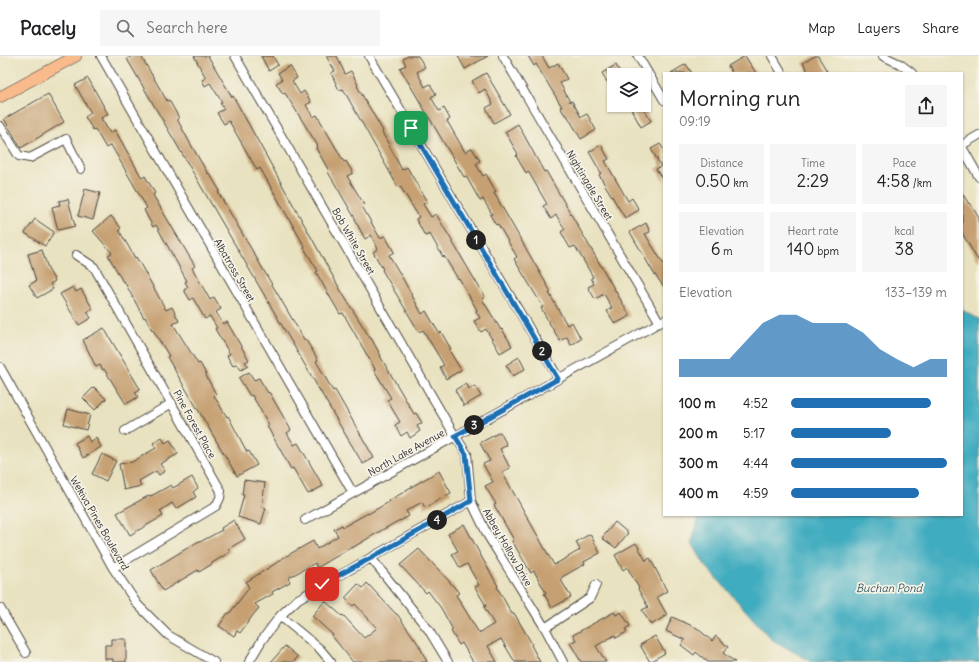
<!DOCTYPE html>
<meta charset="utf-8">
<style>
:root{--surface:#fff;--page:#f6f6f6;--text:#202124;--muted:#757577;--line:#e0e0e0;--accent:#1f6fb2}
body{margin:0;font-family:Delius,sans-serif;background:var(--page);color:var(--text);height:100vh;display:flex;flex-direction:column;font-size:15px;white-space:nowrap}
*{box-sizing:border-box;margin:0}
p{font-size:13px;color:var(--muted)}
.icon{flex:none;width:22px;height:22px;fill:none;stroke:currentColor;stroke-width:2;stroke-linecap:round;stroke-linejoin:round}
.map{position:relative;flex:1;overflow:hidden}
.side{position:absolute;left:663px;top:16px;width:300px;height:444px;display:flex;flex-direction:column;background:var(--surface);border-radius:0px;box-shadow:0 1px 3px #0004}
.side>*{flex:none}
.fabs{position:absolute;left:607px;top:12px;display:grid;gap:8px}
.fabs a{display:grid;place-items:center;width:44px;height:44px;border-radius:0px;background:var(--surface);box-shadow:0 1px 3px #0004;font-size:20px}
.pin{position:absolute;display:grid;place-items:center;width:34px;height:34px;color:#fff;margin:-17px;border-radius:8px;box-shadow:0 2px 6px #0006}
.km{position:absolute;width:20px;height:20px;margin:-10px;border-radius:50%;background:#222;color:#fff;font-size:11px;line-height:20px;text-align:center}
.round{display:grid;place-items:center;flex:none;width:42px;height:42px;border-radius:0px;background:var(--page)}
.head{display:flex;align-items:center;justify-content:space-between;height:68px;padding:0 16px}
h1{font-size:22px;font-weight:600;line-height:30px}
.stats{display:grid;grid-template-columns:repeat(3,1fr);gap:6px;height:68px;padding:4px 16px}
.stats div{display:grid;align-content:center;border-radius:0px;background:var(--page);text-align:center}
.stats b{font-size:17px;font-weight:600}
.stats small{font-size:11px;font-weight:400}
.stats p{font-size:11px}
.chart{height:112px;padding:8px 16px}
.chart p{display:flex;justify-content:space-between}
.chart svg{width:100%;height:72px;margin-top:4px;fill:var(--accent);opacity:.7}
ul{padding:0 16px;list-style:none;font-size:13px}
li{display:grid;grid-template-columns:64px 48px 1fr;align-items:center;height:30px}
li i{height:10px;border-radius:5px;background:var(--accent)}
header{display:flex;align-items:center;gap:24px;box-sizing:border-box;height:56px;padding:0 20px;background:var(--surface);border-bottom:1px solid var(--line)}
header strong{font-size:19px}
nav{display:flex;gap:22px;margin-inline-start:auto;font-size:14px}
.search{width:280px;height:36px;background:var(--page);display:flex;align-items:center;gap:10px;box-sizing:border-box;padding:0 14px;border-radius:0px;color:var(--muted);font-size:15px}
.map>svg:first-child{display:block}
.water{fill:#40acbf;stroke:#366c75}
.building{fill:#c6a072}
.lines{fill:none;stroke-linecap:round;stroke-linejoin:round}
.minor-casing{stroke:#484641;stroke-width:10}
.major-casing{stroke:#484641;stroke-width:12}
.minor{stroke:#fff;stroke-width:8}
.major{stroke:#fabb8c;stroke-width:11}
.route-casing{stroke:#fff;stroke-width:8}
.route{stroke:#1f6fb2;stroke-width:5}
.labels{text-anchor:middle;stroke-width:3.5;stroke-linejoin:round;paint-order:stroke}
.street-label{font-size:10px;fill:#2b2b2b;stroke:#f7f3e8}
.water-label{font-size:11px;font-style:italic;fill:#32585f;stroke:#f7f3e8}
</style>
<header>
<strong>Pacely</strong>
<div class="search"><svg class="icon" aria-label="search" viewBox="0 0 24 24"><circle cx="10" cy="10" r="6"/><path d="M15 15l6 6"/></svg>Search here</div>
<nav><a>Map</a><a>Layers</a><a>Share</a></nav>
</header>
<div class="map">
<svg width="979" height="606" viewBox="0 0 979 606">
<rect width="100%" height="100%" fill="#f7f3e8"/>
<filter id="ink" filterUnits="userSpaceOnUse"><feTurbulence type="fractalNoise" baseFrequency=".025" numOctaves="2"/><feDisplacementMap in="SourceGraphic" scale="8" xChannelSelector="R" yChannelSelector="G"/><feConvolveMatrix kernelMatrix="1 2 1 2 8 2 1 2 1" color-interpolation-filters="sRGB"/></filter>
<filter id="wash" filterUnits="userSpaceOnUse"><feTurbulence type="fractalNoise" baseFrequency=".012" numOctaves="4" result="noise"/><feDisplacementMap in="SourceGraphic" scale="16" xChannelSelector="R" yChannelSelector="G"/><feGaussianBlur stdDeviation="0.9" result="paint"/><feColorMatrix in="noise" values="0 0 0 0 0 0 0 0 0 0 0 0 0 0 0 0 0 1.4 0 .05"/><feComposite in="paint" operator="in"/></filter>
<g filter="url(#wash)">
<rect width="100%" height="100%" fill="#e9e2c0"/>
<path class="water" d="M962,254L979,263V606H812L771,583L705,509L692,487L699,459H962Z"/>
<g id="blocks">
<path class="building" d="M132,0H141L167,45L169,44L179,62L177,63L190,87L208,118L209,117L220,135L218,136L305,285L306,284L318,304L316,305L333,335L335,334L374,402L363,408L348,383L127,3Z
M194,0H208L232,41L233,40L341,235L370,282H371L381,300H380L414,358L416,357L422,367L417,370L420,375L410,382L407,376L401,380L395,369L400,366L387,344L391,342L374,314L375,313L343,257L340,258L330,241L316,216L318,215L304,192L305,191L260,112L257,114L229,65L224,68L217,57L224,53L220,47L222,46L210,27L205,30L202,24L206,22Z
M261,0H273L278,9L269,15Z
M326,0H337L345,18L351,15L358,29L357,30L383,75L382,76L402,114L407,111L427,146L423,148L431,161L436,158L485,241L482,243L501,274L502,273L512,290L500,297L486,273L481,276L474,265L480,262L476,255L477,254L459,222L458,223L444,200L443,201L430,178L425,180L416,163L419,161L400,130L398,131L343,33L339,34L331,17L335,15Z
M408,0H418L425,11L417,16L425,31L430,28L436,38L431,41L439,55L444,52L450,63L447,65L465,96L472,92L480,105L476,108L483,120L486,118L496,136L494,137L551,236L549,237L567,269L572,266L581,283L571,289L567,281L560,285L551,270L541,252L543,251L514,203L517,201L498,168L496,169L490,159L492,158L483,143L480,145L466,120L464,121L400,12L406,9L403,3Z
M458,0H488L465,13Z
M528,0H542L549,12L558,7L567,23L560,27L570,46L572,45L581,61L587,58L596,74L581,83L567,59H565L560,51H562L536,8L534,10Z
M745,0L756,17H732L728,10Z
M815,0H818L828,17H809L803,7Z
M686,8L692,17H671Z
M616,9L621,18L614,19V22L607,26L602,17Z
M290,10L297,22L292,25L300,38L304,35L311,46L306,49L313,61L317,59L344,106L346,105L353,117L347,120L365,150L363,152L380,182L385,180L394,196L389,199L403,223L422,258L426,255L439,277L441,276L451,293L449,294L461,314L446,323L440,311L444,309L423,274L419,276L382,214L383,213L373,196L378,193L371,179L365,183L355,164H356L328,116L329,115L316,92L318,90L285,37L283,38L276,27L282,24L278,17Z
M486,17L510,58L494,67L486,52L493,48L485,33L479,37L472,25Z
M88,22L108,58L101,62L110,77L115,74L142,122L145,120L155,137L153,139L195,210L192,212L210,244L214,241L221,253L216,256L223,268L227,266L249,304L245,306L248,310L241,314L237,308L233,310L227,300L230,298L215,273L217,272L210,260L205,263L193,242L190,244L184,234L188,231L185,226L187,225L156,169L153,171L144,154L147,152L111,89L106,92L95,73L93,74L85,61L91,57L75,29Z
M48,38L64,66L21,92L4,63Z
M629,49H641L651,65L641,71Z
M518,68L544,116L546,115L630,260L615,268L607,255L612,252L604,238L595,243L588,231L594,228L591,222L593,221L575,190L570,192L561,176L565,173L556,159L551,163L543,150L547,148L528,115L526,117L516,100L518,98L505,76Z
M660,88L664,94V126L656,113L661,110L651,93Z
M601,89L609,103L605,105L628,145L632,142L639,154L625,162L599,119L601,117L589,96Z
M85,133L100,137L93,164L78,160Z
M962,137L969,148L970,147L979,162V206L962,177Z
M68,143L75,170L58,174L52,151L60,149L59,145Z
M111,160L121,172L119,174L135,202L136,201L146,218L166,254L172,251L179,265L173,268L198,308L200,307L207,320H206L216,338L214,340L227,361L228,360L247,396L249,395L257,409L237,420L167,301L169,300L153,274H152L145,261L144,262L124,225L123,226L108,199L112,197L93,175Z
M35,163L54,176L45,190L25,177Z
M646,167L650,176L645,178L664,209V231L653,216L630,176Z
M42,194L48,213L55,225L50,228L53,233L37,242L29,229L36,225L28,198Z
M73,231L76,236L81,233L93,253L87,256L91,262L79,269L60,238Z
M104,272L140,333L135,336L138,341L126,348L104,313L103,314L100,309L96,311L83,284Z
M519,301L525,313L513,320L506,309Z
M249,316L254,324L259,322L268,337L269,336L291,374L287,377L294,389L298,387L323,430L308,438L293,412L291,413L267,370L269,369L252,339L250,340L239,322Z
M466,327L469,333L475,330L481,340L464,350L455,334Z
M94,331L106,343L95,354L83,342Z
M68,353L90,359L86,374L64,368Z
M500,376L507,389L500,393L510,412L502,416L554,509L580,494L576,486L590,478L600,497L584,506L585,508L562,521V523L561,524L571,541L552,552L544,538L546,537L534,515L531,517L512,485L514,484L494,449L496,448L485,430L493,426L483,408L490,405L480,387Z
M87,380L90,386L96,382L101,391L83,402L75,387Z
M162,382L165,387L170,384L178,398L160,408L165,415L159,419L156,415L139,425L141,430L124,434L119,408L132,406L156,392L153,387Z
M102,398L116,405L106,425L92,418Z
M439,415L451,437L425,452L422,446L406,455L409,460L400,465V464L382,474L352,492V491L317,512L315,507L288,522L290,526L272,536L273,538L255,548L259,552L253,559L240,577L237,575L234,580L219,570L228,557L229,558L249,532L246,526L281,504V503L313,485L317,493L338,480L334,473L342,469L343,471L368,457V458L389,446L388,445L406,435V434Z
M192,421L198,432L193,436L196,441L176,453L172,447L160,455L163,460L130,479L117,457L150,439L151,440L171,429L173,432Z
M244,424L265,427L262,451L266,452L261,468L238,461L244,439H242Z
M234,464L245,483L228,493L230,496L212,507V508L199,516L198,514L163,535L151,514L199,485L200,486L222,474L221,472Z
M615,466L628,477L616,492L602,482Z
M464,468L481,500L498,530L497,531L512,558L514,557L532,588L531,589L540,606H515L501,583L488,590L497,606H473L462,587L459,589L451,575L453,574L441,552L428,535L426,537L400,509L419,493L449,525L459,537L456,539L479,577L494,568L484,551L486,550L475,531L479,529L467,508L460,512L452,498L458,495L448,478Z
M636,487L646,505L650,502L667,535L657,541L667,559L651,569L642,554L648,551L638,533L639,532L627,511L623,514L615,499Z
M367,527L396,558H397L419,589L427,606H353L332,580L333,579L312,560L325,545L342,560L343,559L364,582L377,572L355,548L353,550L345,542L358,528L363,532Z
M614,556L616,559L621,556L630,570L625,573L627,576L616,582L615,579L596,590L606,606H581L570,587L576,584L573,579Z
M672,561L697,572L712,585L716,580L728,591L723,597L735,606H708L696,596L694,599L681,589L685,584L666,575Z
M655,580L665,597L650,606L640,589Z
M111,583H126V606H113V603H105V589H111Z
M285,590L298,601L293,606H271Z"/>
</g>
</g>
<g filter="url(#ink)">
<use href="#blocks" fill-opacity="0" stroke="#484641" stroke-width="1"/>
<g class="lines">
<g class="minor-casing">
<path id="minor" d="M101,0L353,437
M235,0L455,380L467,398L471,445L488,480L545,572L563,606
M369,0L559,323
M503,0L660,267
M638,0L664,44
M772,0L782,17
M883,0L900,8L912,17
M0,70L19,100L30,102L66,83L81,113
M962,89L979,79
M962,91L979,121
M76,199L94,211L221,435L220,442L216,450L113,512
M0,311L113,512L137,548L168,579L214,606
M125,375L172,347
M305,464L664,264
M371,502L428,573L448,606
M0,552L26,597
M280,560L320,593L331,606
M545,572L590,542L596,529
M249,606L262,584L280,560L298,543L471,445"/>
</g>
<g class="major-casing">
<path id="major" d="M0,41L76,0"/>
</g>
<use href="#minor" class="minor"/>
<use href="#major" class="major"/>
</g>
</g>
<g class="lines" filter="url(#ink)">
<g class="route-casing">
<path id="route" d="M322,528L371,502L471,445L466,398L455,380L558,323L411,72"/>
</g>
<use href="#route" class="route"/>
</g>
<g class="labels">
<g class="street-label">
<text transform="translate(590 129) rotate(59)" y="4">Nightingale Street</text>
<text transform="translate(354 185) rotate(60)" y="4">Bob White Street</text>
<text transform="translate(235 214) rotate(60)" y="4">Albatross Street</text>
<text transform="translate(195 368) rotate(61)" y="4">Pine Forest Place</text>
<text transform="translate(406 396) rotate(-29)" y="4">North Lake Avenue</text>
<text transform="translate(100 467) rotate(60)" y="4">Wekiva Pines Boulevard</text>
<text transform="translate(508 491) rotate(60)" y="4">Abbey Hollow Drive</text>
</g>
<g class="water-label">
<text x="889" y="536">Buchan Pond</text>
</g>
</g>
</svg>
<div class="fabs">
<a><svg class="icon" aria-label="layers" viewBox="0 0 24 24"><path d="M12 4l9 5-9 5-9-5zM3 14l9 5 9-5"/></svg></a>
</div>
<div class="pin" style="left:411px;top:72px;background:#1e9e55"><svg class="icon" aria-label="arrive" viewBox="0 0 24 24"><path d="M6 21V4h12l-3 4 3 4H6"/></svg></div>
<div class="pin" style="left:322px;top:528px;background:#d93025"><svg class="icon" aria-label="check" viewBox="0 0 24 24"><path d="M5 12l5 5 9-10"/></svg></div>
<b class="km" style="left:476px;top:184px">1</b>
<b class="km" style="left:542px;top:295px">2</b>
<b class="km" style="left:474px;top:369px">3</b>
<b class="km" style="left:437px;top:464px">4</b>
<section class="side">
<div class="head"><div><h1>Morning run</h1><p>09:19</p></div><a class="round"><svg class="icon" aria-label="share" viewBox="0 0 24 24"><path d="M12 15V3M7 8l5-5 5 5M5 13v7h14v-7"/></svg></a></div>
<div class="stats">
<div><p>Distance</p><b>0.50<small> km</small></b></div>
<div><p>Time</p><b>2:29</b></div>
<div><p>Pace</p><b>4:58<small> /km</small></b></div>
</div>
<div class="stats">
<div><p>Elevation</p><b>6<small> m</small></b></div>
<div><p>Heart rate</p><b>140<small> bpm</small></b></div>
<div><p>kcal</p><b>38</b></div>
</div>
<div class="chart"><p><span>Elevation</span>133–139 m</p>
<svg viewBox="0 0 160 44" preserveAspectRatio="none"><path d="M0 44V33L10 33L20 33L30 33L40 22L50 11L60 6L70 6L80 11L90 11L100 11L110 17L120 27L130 33L140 38L150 33L160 33V44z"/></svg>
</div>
<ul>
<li><b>100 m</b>4:52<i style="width:90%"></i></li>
<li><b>200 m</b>5:17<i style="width:64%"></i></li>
<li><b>300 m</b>4:44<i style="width:100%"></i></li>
<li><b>400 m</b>4:59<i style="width:82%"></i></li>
</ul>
</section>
</div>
